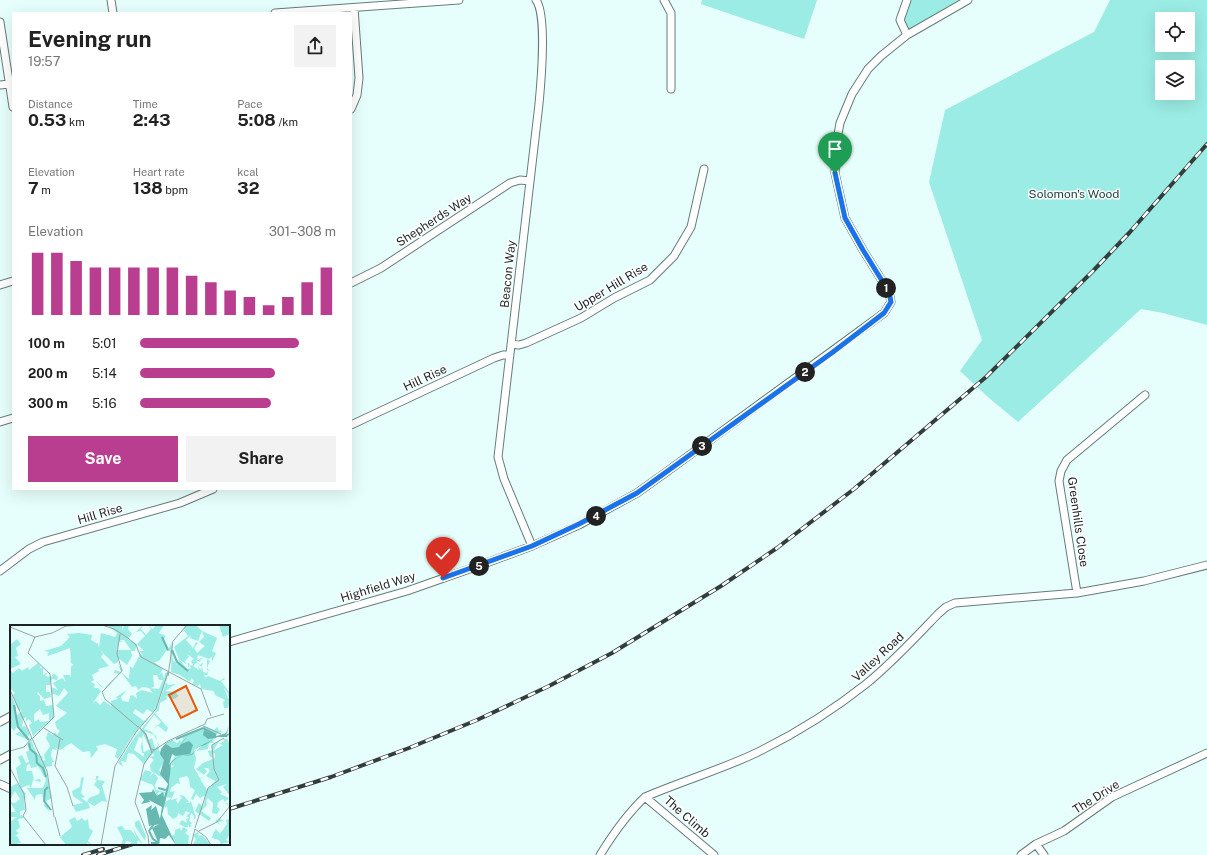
<!DOCTYPE html>
<meta charset="utf-8">
<style>
:root{--surface:#fff;--page:#f2f2f2;--text:#222;--muted:#767676;--accent:#b93e8f}
body{margin:0;font-family:"Public Sans",sans-serif;background:var(--page);color:var(--text);height:100vh;display:flex;flex-direction:column;font-size:15px;white-space:nowrap}
*{box-sizing:border-box;margin:0}
p{font-size:13px;color:var(--muted)}
.icon{flex:none;width:22px;height:22px;fill:none;stroke:currentColor;stroke-width:2;stroke-linecap:round;stroke-linejoin:round}
.map{position:relative;flex:1;overflow:hidden}
.side{position:absolute;left:12px;top:12px;width:340px;height:478px;display:flex;flex-direction:column;background:var(--surface);border-radius:0px;box-shadow:0 4px 16px #0002}
.side>*{flex:none}
.buttons{position:absolute;left:1155px;top:12px;display:grid;gap:8px}
.buttons a{display:grid;place-items:center;width:40px;height:40px;border-radius:0px;background:var(--surface);box-shadow:0 4px 16px #0002;font-size:20px}
.pin{position:absolute;display:grid;place-items:center;width:34px;height:34px;color:#fff;margin:-41px -17px;border-radius:50% 50% 50% 0;rotate:-45deg;box-shadow:0 0 4px #0007}
.pin .icon{rotate:45deg}
.km{position:absolute;width:20px;height:20px;margin:-10px;border-radius:50%;background:#222;color:#fff;font-size:11px;line-height:20px;text-align:center}
.round{display:grid;place-items:center;flex:none;width:42px;height:42px;border-radius:0px;background:var(--page)}
.overview{display:flex;align-items:center;justify-content:space-between;height:68px;padding:0 16px}
h1{font-size:22px;font-weight:700;line-height:30px}
.stats{display:grid;grid-template-columns:repeat(3,1fr);gap:6px;height:68px;padding:4px 16px}
.stats div{display:grid;align-content:center}
.stats b{font-size:17px;font-weight:700}
.stats small{font-size:11px;font-weight:400}
.stats p{font-size:11px}
.chart{height:112px;padding:8px 16px}
.chart p{display:flex;justify-content:space-between}
.chart svg{width:100%;height:72px;margin-top:4px;stroke:var(--accent);stroke-width:6}
.button{display:flex;gap:8px;margin-top:auto;padding:8px 16px}
.button a{flex:1;height:46px;border-radius:0px;background:var(--accent);color:#fff;font-size:16px;font-weight:700;line-height:46px;text-align:center}
.button a+a{background:var(--page);color:var(--text)}
ul{padding:0 16px;list-style:none;font-size:13px}
li{display:grid;grid-template-columns:64px 48px 1fr;align-items:center;height:30px}
li i{height:10px;border-radius:5px;background:var(--accent)}
.map>svg:first-child{display:block}
.green{fill:#9aece4;fill-rule:evenodd}
.lines{fill:none;stroke-linecap:round;stroke-linejoin:round}
.minor-casing{stroke:#667c7a;stroke-width:9}
.minor{stroke:#fff;stroke-width:7}
.rail-casing{stroke:#333d3c;stroke-width:4}
.rail{stroke:#fff;stroke-width:2.5;stroke-dasharray:8;stroke-linecap:butt}
.route-casing{stroke:#fff;stroke-width:8}
.route{stroke:#1a73e8;stroke-width:5}
.labels{text-anchor:middle;stroke-width:3;stroke-linejoin:round;paint-order:stroke}
.park-label{font-size:12px;fill:#1c4340;stroke:#fff}
.street-label{font-size:12px;fill:#1b2423;stroke:#fff}
.inset-river{fill:none;stroke:#67b8b1;stroke-width:2}
.inset-road{fill:none;stroke:#95a7a5;stroke-width:1}
.view{fill:#e8590c;fill-opacity:0.15;stroke:#e8590c;stroke-width:2}
.inset-edge{fill:none;stroke:#1b2423;stroke-width:2}
</style>
<div class="map">
<svg width="1207" height="855" viewBox="0 0 1207 855">
<rect width="100%" height="100%" fill="#e7fffc"/>
<path class="green" d="M702,0H817L804,39L701,4Z
M907,0H968L907,35L901,18Z
M1110,0H1207V325L1163,313L1141,309L1018,422L989,398L960,371L982,340L929,182L945,110L1094,32ZM1162,19H1188V45H1162ZM1162,67H1188V93H1162Z"/>
<g class="lines">
<g class="minor-casing">
<path id="minor" d="M111,0L113,13
M664,0L671,13V89
M907,0L900,20L907,35
M275,13L459,0
M0,22L13,107
M0,85L9,84
M351,109L357,95L359,78L354,8
M351,283L381,268L510,183L520,180L530,181
M0,285L13,281
M511,344L519,345L526,343L581,318L614,298L650,280L674,256L691,227L704,169
M0,422L13,418
M351,425L494,358L503,355H510
M532,546L504,479L498,457L539,104C541,83 547,15 536,0
M0,571L29,549L43,542L180,503L213,489
M1077,593L1059,481L1061,471L1067,460L1145,395
M229,642L407,591L478,566L532,546L579,525L637,493L665,473L884,313L891,302L889,292L863,250L845,218L835,173L837,140L840,123L852,94L868,69L881,56L907,35L968,0
M0,722L11,716
M0,760L11,754
M0,784L11,789
M645,797L714,855
M1036,844L1044,855
M600,855C613,834 628,813 645,797C682,781 720,770 756,753C795,734 832,711 866,684C892,663 915,638 938,614L946,607L955,603L1077,593L1144,581L1207,565
M1021,855L1036,844L1064,831L1112,797L1207,753"/>
</g>
<use href="#minor" class="minor"/>
<g class="rail-casing">
<path id="rail" d="M229,809L331,777L409,748L477,720L549,686L612,653L721,586L777,548L854,489L986,377L1093,271L1130,232L1207,144
M83,855L103,849
M98,855L133,844"/>
</g>
<use href="#rail" class="rail"/>
</g>
<g class="lines">
<g class="route-casing">
<path id="route" d="M443,578L532,546L579,524L637,493L833,352L884,313L891,302L889,292L863,250L845,218L835,173"/>
</g>
<use href="#route" class="route"/>
</g>
<g class="labels">
<g class="park-label">
<text x="1074" y="198">Solomon's Wood</text>
</g>
<g class="street-label">
<text transform="translate(434 220) rotate(-33)" y="4">Shepherds Way</text>
<text transform="translate(508 274) rotate(-84)" y="4">Beacon Way</text>
<text transform="translate(611 287) rotate(-31)" y="4">Upper Hill Rise</text>
<text transform="translate(425 378) rotate(-25)" y="4">Hill Rise</text>
<text transform="translate(100 514) rotate(-16)" y="4">Hill Rise</text>
<text transform="translate(1078 522) rotate(82)" y="4">Greenhills Close</text>
<text transform="translate(378 587) rotate(-17)" y="4">Highfield Way</text>
<text transform="translate(878 657) rotate(-43)" y="4">Valley Road</text>
<text transform="translate(1096 797) rotate(-32)" y="4">The Drive</text>
<text transform="translate(687 817) rotate(41)" y="4">The Climb</text>
</g>
</g>
<g transform="translate(10 625)">
<rect width="220" height="220" fill="#e7fffc"/>
<path d="M97,0H112V5L115,0H119L118,4L122,9L118,14L127,19L135,11L131,6L126,7L133,0L131,4L136,10L141,4L138,0L145,6L143,4L146,0H154L149,8L156,11L154,14L158,25L162,17L161,41L160,26H156L149,36L144,37L153,44L149,50L152,47L154,54L155,48L159,47L146,84L123,110L108,134L105,131L107,124L95,119L86,121L88,124L81,133L80,126L73,127L61,118L50,125L45,122L47,125L42,124L41,131L44,137H42V141L35,142L42,173L36,176L39,186L34,181L35,178L32,169L26,170L25,175L17,163H33L36,155L28,141L21,143L20,139L17,140L16,146H22L24,155L30,154L31,157L23,155L21,163L19,160L11,163L16,169L14,171H16L14,175L15,185L10,186V191L12,190L14,193L8,194L10,202L6,206L9,208L5,211H7L11,218L0,220V197L7,192H0L1,187H6L0,177L5,178L10,174L5,166L0,175V162L8,158L10,161L6,143L11,139L8,132L12,130L16,138L19,137L16,127L20,125L17,120L21,114L27,129L33,132L32,136L35,135L34,130L40,121L36,113L38,107L43,110L45,107L47,110L50,105L47,104L45,97L57,88L46,81L58,68L54,63L49,71L41,68V62L48,65L43,58L52,53L56,57L53,50H60L61,53V41L64,40L61,38L60,23L38,31L37,29L39,28V27L34,26L51,21L60,12L57,9L69,8L82,10L81,15L88,19L89,23L91,8L105,12L107,8ZM110,15H114L121,25H107L109,17H112ZM127,19L134,26H129L133,30L130,29L123,43L117,40L122,31L121,26H125ZM90,25L104,39L108,37V33L120,42L119,54L111,47L115,42L112,45L108,39L111,47L105,45L104,48L109,49L94,63L85,55L91,62L94,63L98,61L111,47L122,62L126,61L128,65L132,62L139,63L143,68L132,65L126,68L127,74L123,70L120,71L119,77L112,76L111,72L117,65L106,72L108,74L101,76V81L94,76L90,80L86,76L83,78L91,66L88,63H84L85,59L81,57L84,55L82,50L89,46L88,44L99,41L91,32L93,29ZM143,50H147L149,55H153L149,64L140,63L144,62ZM125,84L133,89L137,84L143,88L134,96L123,88ZM178,0L187,1L192,6L207,13L202,26L206,28L202,37V32L199,34L188,30L187,35H189L190,33H192L195,36L191,33L190,37L186,35L190,40L193,37L192,41H190L187,37L183,41L189,45L188,41L191,45L192,41L193,47L197,48V34L200,36L197,43L200,46L197,45L198,50H194L196,53L198,51L210,56L214,53L215,54L211,56L220,68L219,73L218,68L214,63L218,73L220,74L218,83H214L213,77L215,75L205,70L204,66L191,64L190,58L188,61L182,59L184,56L181,53L180,57L170,50L161,47L162,26L163,36L166,37L167,40L169,34L164,22L178,11L173,4ZM192,6L194,12L189,17L195,21L187,28L184,23L188,18L186,17L183,23L176,15L181,10L180,13L188,16ZM177,29L184,34L181,36L183,40L179,41L180,39L178,38V42L180,41L181,43L177,44L169,34L176,39L175,36L179,32ZM209,0H220V9L213,12ZM7,14L11,19L6,23L8,31L5,32L11,39L0,44V20ZM28,38L31,42L29,44L33,42V50L38,47L35,51L41,52L44,48L48,52L47,55L42,54L40,60H36V67H40L41,72L34,74L28,67L27,69L30,71V76L34,75L36,81L43,80L44,92L23,111L19,100L22,98L19,94L16,96V92L13,94L12,102L15,101L20,109L16,114L5,109L9,107L14,110L10,103L7,101L4,106L0,101V66L6,82V91L12,86L8,85L3,70L5,68L0,63V45L3,48L9,43L12,46L18,42L19,45ZM30,84L33,90L39,88V96L30,97L29,94L24,97V89ZM160,48L156,56L158,60L166,59L155,66L165,67L169,71L164,74L156,71L157,74L150,78L149,85L145,88L158,103L156,107L147,100L142,108L146,111L149,126L153,127L155,135L149,145L153,150L158,145V156L141,146L140,140L144,135L140,132L144,131L143,128L134,139L124,129L118,128L116,137L111,136L113,142L108,138L124,113L146,86L156,57ZM144,90L151,97L142,107L134,104ZM135,106L144,110L149,120L145,123L142,113L139,115ZM133,109L140,124L132,128L131,122ZM129,112L132,113L134,132L124,125ZM196,95L195,101L204,105L207,102L209,106L213,104L210,105L212,107L208,108L203,114L205,116L202,115L204,118H199L198,124L186,126L193,120L184,125L186,134L184,143L190,153L195,151L190,154L197,165L205,156L196,151L200,146L198,143H194L197,146L194,150L186,144L193,138L205,133V128L202,129L204,133L200,132L198,126L202,125L201,121L205,122L202,121L205,117L206,119L207,117L210,115L203,126L213,120L209,119L214,116L213,114H217L220,119V171L213,162L217,159L207,162L212,167L210,169L219,173L215,177L218,178L219,182L213,174L208,177L207,182L210,184L207,189L202,188L203,178L198,173L196,176L201,181L196,177L197,180L191,186L201,193L199,196L185,186L189,178L193,182L196,170L190,173L186,169L183,175L181,174L185,165L180,162L179,154L177,151L169,153L170,159L167,158L161,163L160,167L165,166L161,175L168,173L166,175L168,179L171,173L173,174L169,170L174,171L179,177H175L180,178L181,176L186,193L184,194V190L181,188L179,196L182,198L180,200L183,201L179,202L178,199V202H175L169,199L172,195L177,198L176,194L179,193L176,191L180,188L176,186L173,191L168,188L167,192L163,194L158,189L157,181L155,183L154,181L155,177L162,173L156,172L160,156V143L164,141L160,139L165,131L163,129L161,133L162,124L156,120L162,115L167,118L170,115L172,117L173,112L194,103ZM135,145L142,147L140,151L144,148L148,153L145,160L146,165L155,167L153,171L151,167L147,168L150,172H147L143,160L130,155ZM86,151H89L87,155L95,156L92,161L97,177L92,176L84,181L78,177L80,183L66,187L64,183L63,180L73,178L63,171L62,166L70,162L71,153L74,152L71,168L75,172L71,173L77,177L79,173L89,169L90,165L84,160L87,155L83,154H86ZM65,192L67,196L72,193L75,196L78,194L79,203L83,206L78,216L82,220L78,218L75,220H56L50,212L62,202L59,195ZM210,193L213,196L208,197L210,200L206,204L210,209L217,199L216,195L220,194V209L216,215L220,217L211,219L209,215L202,213L203,209L206,204L210,200L205,196ZM129,195L136,211L135,216L125,201V197ZM112,201L115,205H121L126,212L123,203L133,220L128,215L127,220H121V217L116,216L115,220H111L113,214L107,202ZM173,202L178,205L175,208L179,211L178,220H166L161,212L165,209V205L170,203L171,206ZM188,207L189,211L192,210L201,220H182L186,215L183,210Z" fill="#9aece4" fill-rule="evenodd"/>
<path d="M219,101L217,108L215,110L220,108L217,112H207L195,120L188,122L182,130L168,132L161,138L159,161L152,190L166,220L159,210L155,214L150,213L149,220L148,218V220H141V217H148L142,203L151,198L139,201L136,184L142,180L141,185L146,181L150,194L152,182L139,175L140,177L131,179L134,175L129,168L142,167L143,164L147,171L153,167L154,172L156,165L155,166L148,164V162L156,164L158,159L150,149L154,135L150,129L151,124L156,118L167,113L156,119L162,123L169,122L173,116L178,111L171,119L179,116L183,120L180,129L166,131L162,129L159,140L161,137L166,133L182,129L188,122L206,113L198,114L193,110L194,105L207,111L216,108Z" fill="#67b8b1"/>
<path class="inset-river" d="M152,12L158,25M162,25L167,37L178,46M4,80L8,102L19,115M166,114L193,103L206,110M19,118L20,124L26,129L27,138L33,143L36,152M158,141V158M38,162L35,165L34,176L41,185M139,206L143,214L149,218M139,206L144,199L152,198"/>
<path class="inset-road" d="M92,0L104,4L118,13L126,20L131,32L191,64L201,91M0,2L25,12M110,9L107,29L112,46L92,67L95,74L128,102M25,12L42,8L56,1L76,0M158,51L163,16L177,0M0,65L37,146L44,192M195,99L197,94L214,89M193,101L211,109M34,103L53,115M23,113L44,92L40,49L18,28L25,12M50,114L45,141L57,162L63,181M0,126L14,122L22,113M142,128L136,110L128,101L136,109L141,124L145,125M0,143L14,169L16,185L13,191L36,220M45,192L50,211M185,203L198,163L209,155L204,144L202,120L214,113M185,204L196,212L201,220M189,206L207,197L220,181M91,220L105,141L126,107L146,84L158,47M139,220L138,211L125,177L134,139L143,126L158,116L195,99M181,220L185,204"/>
<path class="view" d="M176,61L187,85L171,93L159,70Z"/>
<rect width="220" height="220" class="inset-edge"/>
</g>
</svg>
<div class="buttons">
<a><svg class="icon" aria-label="locate" viewBox="0 0 24 24"><circle cx="12" cy="12" r="6"/><path d="M12 2v4M12 18v4M2 12h4M18 12h4"/></svg></a>
<a><svg class="icon" aria-label="layers" viewBox="0 0 24 24"><path d="M12 4l9 5-9 5-9-5zM3 14l9 5 9-5"/></svg></a>
</div>
<div class="pin" style="left:835px;top:173px;background:#1e9e55"><svg class="icon" aria-label="arrive" viewBox="0 0 24 24"><path d="M6 21V4h12l-3 4 3 4H6"/></svg></div>
<div class="pin" style="left:443px;top:578px;background:#d93025"><svg class="icon" aria-label="check" viewBox="0 0 24 24"><path d="M5 12l5 5 9-10"/></svg></div>
<b class="km" style="left:886px;top:288px">1</b>
<b class="km" style="left:805px;top:372px">2</b>
<b class="km" style="left:702px;top:446px">3</b>
<b class="km" style="left:596px;top:516px">4</b>
<b class="km" style="left:479px;top:566px">5</b>
<section class="side">
<div class="overview"><div><h1>Evening run</h1><p>19:57</p></div><a class="round"><svg class="icon" aria-label="share" viewBox="0 0 24 24"><path d="M12 15V3M7 8l5-5 5 5M5 13v7h14v-7"/></svg></a></div>
<div class="stats">
<div><p>Distance</p><b>0.53<small> km</small></b></div>
<div><p>Time</p><b>2:43</b></div>
<div><p>Pace</p><b>5:08<small> /km</small></b></div>
</div>
<div class="stats">
<div><p>Elevation</p><b>7<small> m</small></b></div>
<div><p>Heart rate</p><b>138<small> bpm</small></b></div>
<div><p>kcal</p><b>32</b></div>
</div>
<div class="chart"><p><span>Elevation</span>301–308 m</p>
<svg viewBox="0 0 160 44" preserveAspectRatio="none"><path d="M5 44V6M15 44V6M25 44V11M35 44V15M45 44V15M55 44V15M65 44V15M75 44V15M85 44V20M95 44V24M105 44V29M115 44V33M125 44V38M135 44V33M145 44V24M155 44V15"/></svg>
</div>
<ul>
<li><b>100 m</b>5:01<i style="width:81%"></i></li>
<li><b>200 m</b>5:14<i style="width:69%"></i></li>
<li><b>300 m</b>5:16<i style="width:67%"></i></li>
</ul>
<div class="button"><a>Save</a><a>Share</a></div>
</section>
</div>
